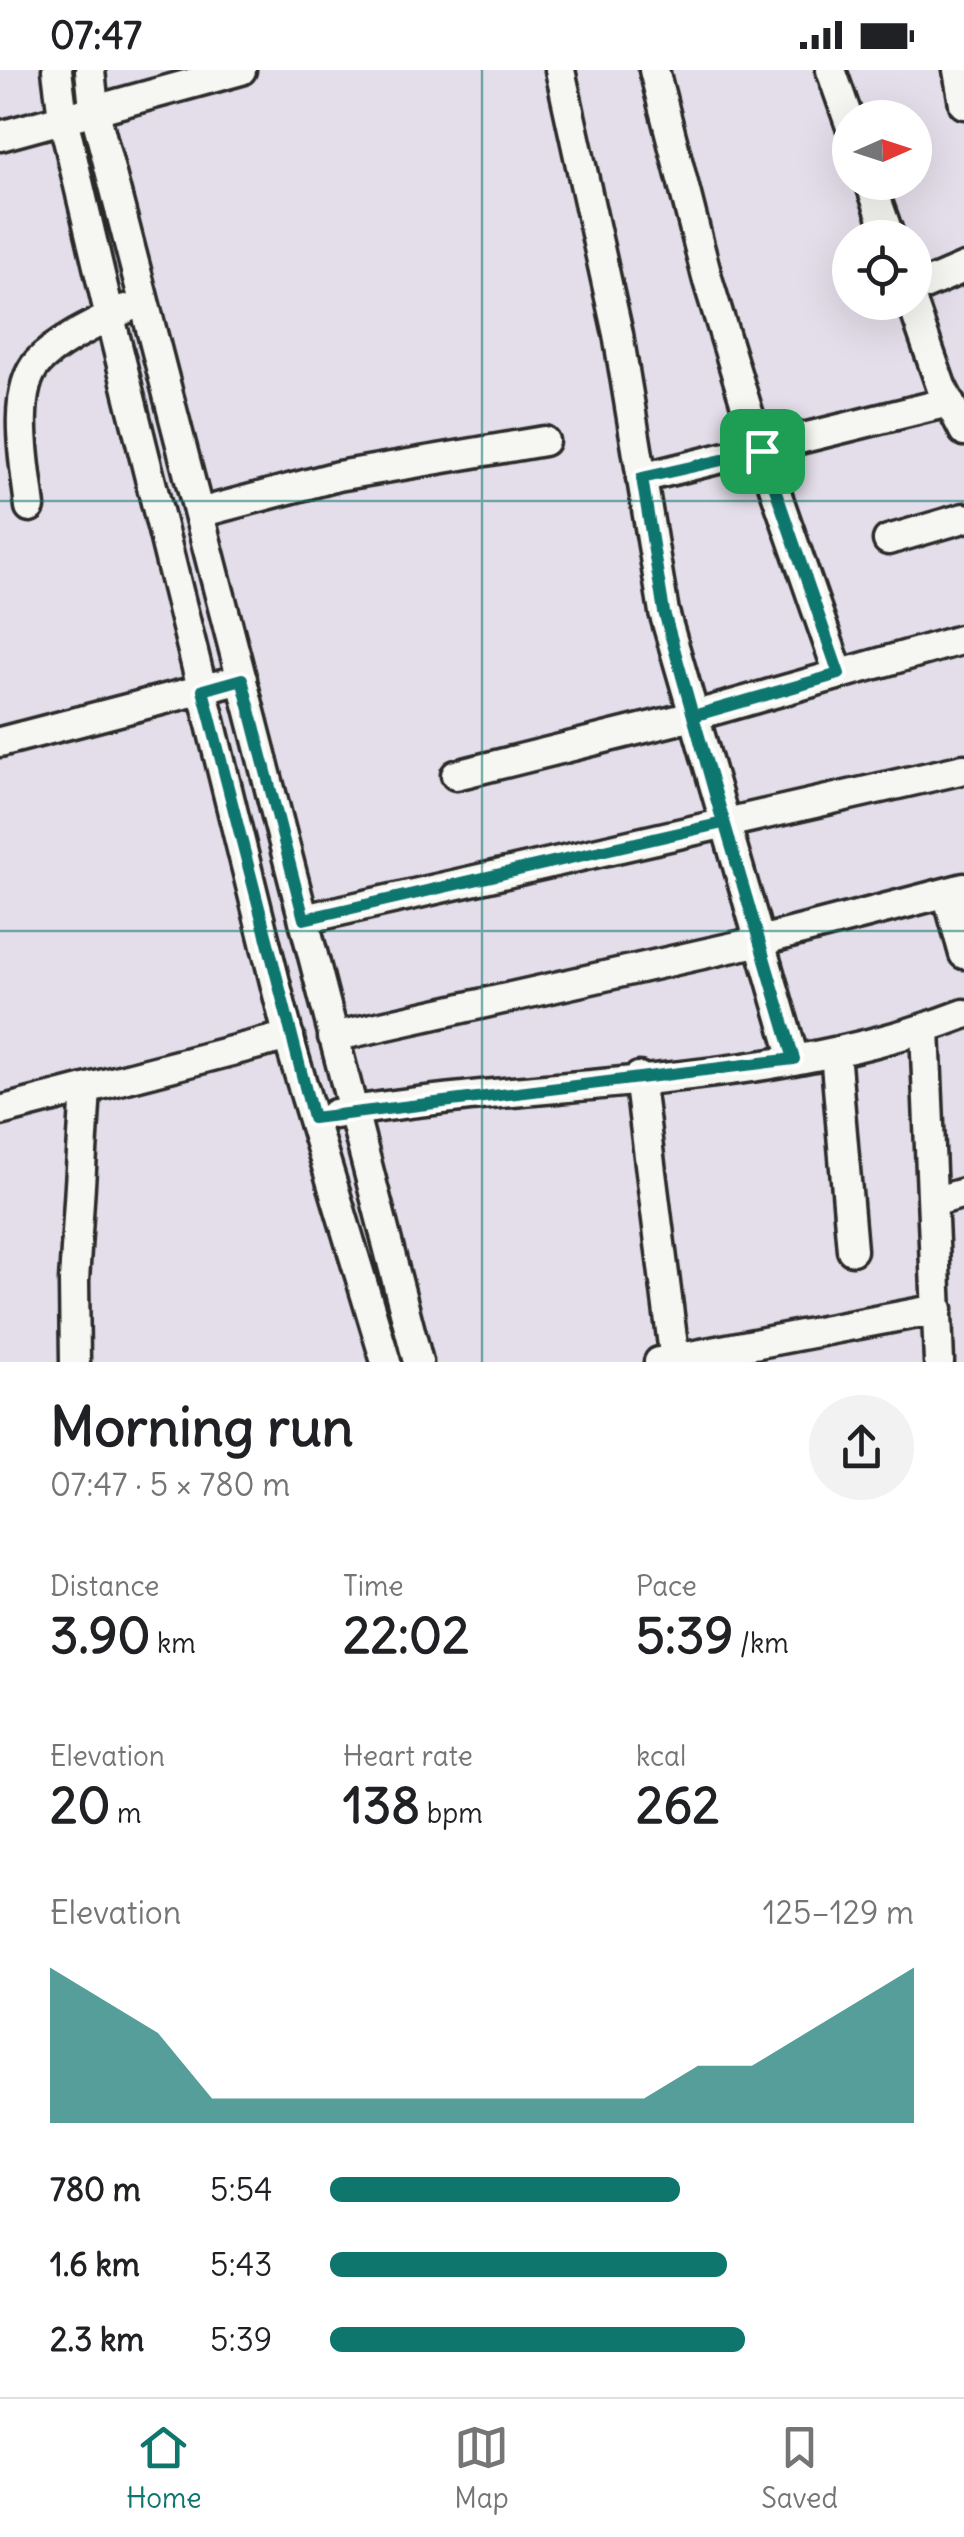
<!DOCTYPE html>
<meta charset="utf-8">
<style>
:root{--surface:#fff;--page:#f2f2f2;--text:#202124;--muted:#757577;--line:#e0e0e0;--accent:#0f766e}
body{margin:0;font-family:Delius,sans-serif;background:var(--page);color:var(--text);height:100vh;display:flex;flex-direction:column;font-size:38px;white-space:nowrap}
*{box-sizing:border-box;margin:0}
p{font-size:32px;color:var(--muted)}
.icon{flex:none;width:55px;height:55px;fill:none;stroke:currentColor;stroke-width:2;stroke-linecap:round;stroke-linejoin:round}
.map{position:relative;height:1292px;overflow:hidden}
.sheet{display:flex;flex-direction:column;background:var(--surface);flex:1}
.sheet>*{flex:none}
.needle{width:65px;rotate:87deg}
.buttons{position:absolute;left:832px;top:30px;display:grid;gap:20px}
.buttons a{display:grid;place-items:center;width:100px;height:100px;border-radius:50%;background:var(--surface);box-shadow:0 10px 40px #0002;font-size:50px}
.pin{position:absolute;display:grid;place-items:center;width:85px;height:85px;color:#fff;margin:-42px;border-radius:20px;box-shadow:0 5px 15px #0006}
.round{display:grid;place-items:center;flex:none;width:105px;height:105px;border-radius:52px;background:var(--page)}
.overview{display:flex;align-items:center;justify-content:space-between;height:170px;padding:0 50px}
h1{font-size:55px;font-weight:700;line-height:75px}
.figures{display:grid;grid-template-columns:repeat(3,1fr);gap:15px;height:170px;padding:10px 50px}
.figures div{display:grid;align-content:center}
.figures b{font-size:50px;font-weight:700}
.figures small{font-size:28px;font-weight:400}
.figures p{font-size:28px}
.chart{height:280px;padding:20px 50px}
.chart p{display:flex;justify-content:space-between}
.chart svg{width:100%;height:180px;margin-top:10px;fill:var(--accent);opacity:.7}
ul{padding:0 50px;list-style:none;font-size:32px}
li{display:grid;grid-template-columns:160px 120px 1fr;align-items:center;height:75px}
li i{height:25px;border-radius:12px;background:var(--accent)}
.status{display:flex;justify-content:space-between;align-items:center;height:70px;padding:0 50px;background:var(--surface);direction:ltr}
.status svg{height:28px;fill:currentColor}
.dock{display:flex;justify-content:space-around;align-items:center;height:140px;border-top:2px solid var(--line);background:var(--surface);font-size:28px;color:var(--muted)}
.dock a{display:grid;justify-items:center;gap:5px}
.dock .active{color:var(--accent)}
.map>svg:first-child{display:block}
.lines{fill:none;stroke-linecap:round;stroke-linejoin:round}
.minor-casing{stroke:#2b2b2b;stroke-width:35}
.minor{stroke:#f6f6f2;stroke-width:28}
.route-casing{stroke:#fff;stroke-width:20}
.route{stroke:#0f766e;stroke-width:12}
.grid{fill:none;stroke:#0f766e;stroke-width:2.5;stroke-opacity:0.55}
</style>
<div class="status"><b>07:47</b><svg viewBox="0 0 49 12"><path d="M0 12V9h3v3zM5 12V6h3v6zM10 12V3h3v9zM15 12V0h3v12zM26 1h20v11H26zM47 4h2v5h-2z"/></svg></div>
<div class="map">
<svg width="964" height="1292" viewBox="0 0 964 1292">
<rect width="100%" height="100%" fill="#e4deea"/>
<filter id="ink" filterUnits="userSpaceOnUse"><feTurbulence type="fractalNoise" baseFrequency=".01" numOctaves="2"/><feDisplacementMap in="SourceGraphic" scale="20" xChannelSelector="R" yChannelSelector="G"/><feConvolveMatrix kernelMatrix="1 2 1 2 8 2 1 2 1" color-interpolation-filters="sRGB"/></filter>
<g filter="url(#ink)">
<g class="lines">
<g class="minor-casing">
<path id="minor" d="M57,0L63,48L110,247L291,977L386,1292
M90,0L94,38L418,1292
M560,0L618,264L664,542L794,989
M654,0L708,211L748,342L839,604
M831,0L850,54
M958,0L964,34
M0,66L241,0
M870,112L890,168
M915,219L964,198
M912,232L941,316L964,361
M641,408L949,332
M30,437C26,400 10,322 38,292C59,270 98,253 125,239
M199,443L338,406L544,371
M888,470L964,448
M0,672L242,609
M456,705L693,646L964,569
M947,823L964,884
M304,849L964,699
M925,959L939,1292
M333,967L756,872L964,818
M835,982L852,1180
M639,1007L675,1292
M0,1041L289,966
M335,1044C542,1008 768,1020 964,944
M933,1132L964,1123
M75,1292L74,1211L86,1019
M659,1292L938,1239"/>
</g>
<use href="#minor" class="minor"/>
</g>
</g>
<g class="lines" filter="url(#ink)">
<g class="route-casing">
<path id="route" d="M762,381L642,408L664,542L723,753L304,849L242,609L203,620L313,1048L794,989L693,646L839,604L762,381"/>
</g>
<use href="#route" class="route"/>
</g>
<path class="grid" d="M482,0V1292M0,431H964M0,861H964"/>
</svg>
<div class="buttons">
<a><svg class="needle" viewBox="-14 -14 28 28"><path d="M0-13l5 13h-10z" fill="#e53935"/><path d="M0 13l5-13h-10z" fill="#757577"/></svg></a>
<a><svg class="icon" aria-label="locate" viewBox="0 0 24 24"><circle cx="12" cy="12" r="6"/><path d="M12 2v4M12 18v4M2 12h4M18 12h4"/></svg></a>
</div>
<div class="pin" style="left:762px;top:381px;background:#1e9e55"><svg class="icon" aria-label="arrive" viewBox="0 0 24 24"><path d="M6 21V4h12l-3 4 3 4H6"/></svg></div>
</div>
<section class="sheet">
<div class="overview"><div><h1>Morning run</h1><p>07:47 · 5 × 780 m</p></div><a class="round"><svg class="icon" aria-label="share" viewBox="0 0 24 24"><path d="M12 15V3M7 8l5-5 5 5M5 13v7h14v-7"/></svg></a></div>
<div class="figures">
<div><p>Distance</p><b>3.90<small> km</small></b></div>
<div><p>Time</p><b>22:02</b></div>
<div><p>Pace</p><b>5:39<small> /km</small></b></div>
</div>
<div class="figures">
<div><p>Elevation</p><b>20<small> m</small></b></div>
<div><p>Heart rate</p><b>138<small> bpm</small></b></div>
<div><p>kcal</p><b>262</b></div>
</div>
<div class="chart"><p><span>Elevation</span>125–129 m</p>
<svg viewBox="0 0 160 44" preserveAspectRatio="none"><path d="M0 44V6L10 14L20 22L30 38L40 38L50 38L60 38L70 38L80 38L90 38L100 38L110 38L120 30L130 30L140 22L150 14L160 6V44z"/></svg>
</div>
<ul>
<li><b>780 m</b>5:54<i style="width:60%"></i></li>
<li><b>1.6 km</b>5:43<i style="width:68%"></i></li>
<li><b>2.3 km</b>5:39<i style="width:71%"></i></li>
</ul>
</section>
<nav class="dock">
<a class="active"><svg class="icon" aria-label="home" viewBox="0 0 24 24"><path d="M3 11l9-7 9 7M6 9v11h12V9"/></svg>Home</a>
<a><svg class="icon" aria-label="map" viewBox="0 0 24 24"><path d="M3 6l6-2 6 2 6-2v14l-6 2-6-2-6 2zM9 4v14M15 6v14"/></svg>Map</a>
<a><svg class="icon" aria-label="saved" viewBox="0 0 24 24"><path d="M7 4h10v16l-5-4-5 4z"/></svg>Saved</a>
</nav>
